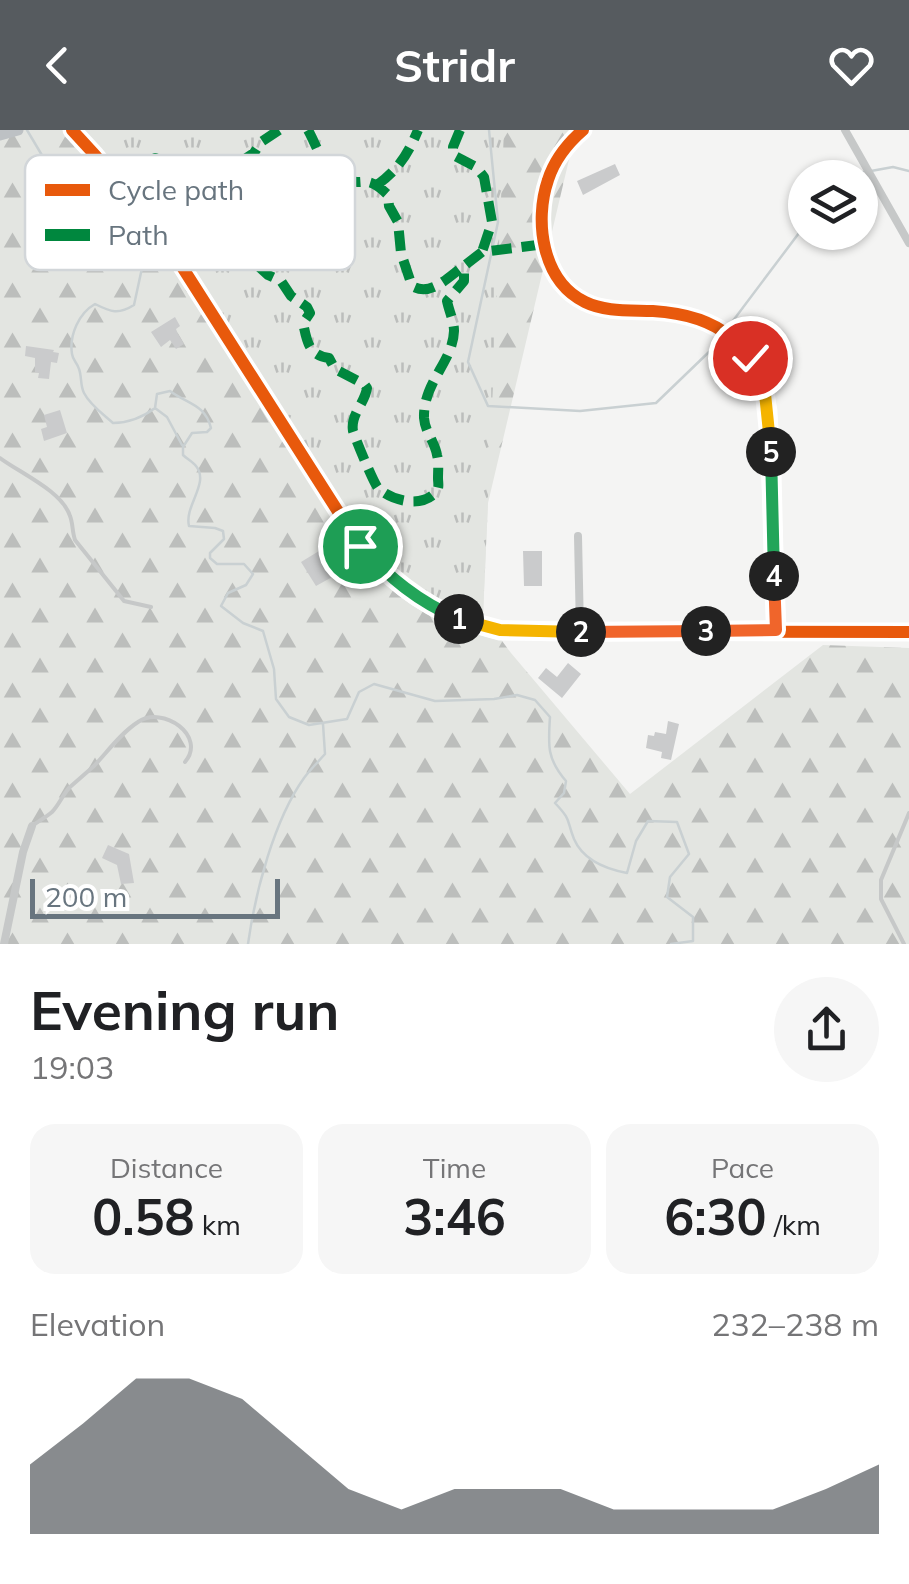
<!DOCTYPE html>
<meta charset="utf-8">
<style>
:root{--surface:#fff;--page:#f6f6f6;--text:#202124;--muted:#757577;--accent:#565b5f}
body{margin:0;font-family:Mulish,sans-serif;background:var(--page);color:var(--text);height:100vh;display:flex;flex-direction:column;font-size:38px;white-space:nowrap}
*{box-sizing:border-box;margin:0}
p{font-size:32px;color:var(--muted)}
.icon{flex:none;width:55px;height:55px;fill:none;stroke:currentColor;stroke-width:2;stroke-linecap:round;stroke-linejoin:round}
.map{position:relative;height:814px;overflow:hidden}
.panel{display:flex;flex-direction:column;background:var(--surface);flex:1}
.panel>*{flex:none}
.fabs{position:absolute;left:788px;top:30px;display:grid;gap:20px}
.fabs a{display:grid;place-items:center;width:90px;height:90px;border-radius:50%;background:var(--surface);box-shadow:0 2px 8px #0004;font-size:50px}
.scale{position:absolute;left:30px;bottom:25px;width:250px;box-sizing:border-box;padding-left:10px;border:5px solid #68757f;border-top:0;font-size:28px;line-height:35px;white-space:nowrap;color:#68757f;-webkit-text-stroke:8px #fff;paint-order:stroke}
.pin{position:absolute;display:grid;place-items:center;width:85px;height:85px;color:#fff;margin:-42px;border:5px solid #fff;border-radius:50%;box-shadow:0 2px 10px #0007}
.km{position:absolute;width:50px;height:50px;margin:-25px;border-radius:50%;background:#222;color:#fff;font-size:28px;line-height:50px;text-align:center}
.round{display:grid;place-items:center;flex:none;width:105px;height:105px;border-radius:52px;background:var(--page)}
.overview{display:flex;align-items:center;justify-content:space-between;height:170px;padding:0 30px}
h1{font-size:55px;font-weight:700;line-height:75px}
.metrics{display:grid;grid-template-columns:repeat(3,1fr);gap:15px;height:170px;padding:10px 30px}
.metrics div{display:grid;align-content:center;border-radius:25px;background:var(--page);text-align:center}
.metrics b{font-size:50px;font-weight:700}
.metrics small{font-size:28px;font-weight:400}
.metrics p{font-size:28px}
.chart{height:280px;padding:20px 30px}
.chart p{display:flex;justify-content:space-between}
.chart svg{width:100%;height:180px;margin-top:10px;fill:var(--accent);opacity:.7}
header{display:flex;justify-content:space-between;align-items:center;height:130px;padding:0 30px;background:var(--accent);color:#fff;font-size:45px;font-weight:700}
.map>svg:first-child{display:block}
.forest{fill:url(#forest-firs)}
.park{fill:url(#park-tufts)}
.lines{fill:none;stroke-linecap:round;stroke-linejoin:round}
.stream{stroke:#c9d0d2;stroke-width:2.5}
.building{fill:#cacbcc}
.lane{stroke:#c6c8c8;stroke-width:4}
.street{stroke:#c6c8c8;stroke-width:8}
.secondary{stroke:#bdc1c4;stroke-width:11}
.quiet{stroke:#00873e;stroke-width:10;stroke-dasharray:20 10;stroke-linecap:butt}
.cycleway-casing{stroke:#fff;stroke-width:19}
.cycleway{stroke:#e8590c;stroke-width:12}
.split-1-casing{stroke:#fff;stroke-width:20}
.split-2-casing{stroke:#fff;stroke-width:20}
.split-3-casing{stroke:#fff;stroke-width:20}
.split-4-casing{stroke:#fff;stroke-width:20}
.split-5-casing{stroke:#fff;stroke-width:20}
.split-6-casing{stroke:#fff;stroke-width:20}
.split-1{stroke:#22a559;stroke-width:12}
.split-2{stroke:#f5b400;stroke-width:12}
.split-3{stroke:#f0652b;stroke-width:12}
.split-4{stroke:#f0652b;stroke-width:12}
.split-5{stroke:#22a559;stroke-width:12}
.split-6{stroke:#f5b400;stroke-width:12}
.key{fill:#fff;stroke:#d2d6d9;stroke-width:2.5}
.key-label{font-size:28px;fill:#68757f}
</style>
<header><svg class="icon" aria-label="back" viewBox="0 0 24 24"><path d="M15 5l-7 7 7 7"/></svg>Stridr<svg class="icon" aria-label="heart" viewBox="0 0 24 24"><path d="M12 20l-8-8c-3-5 5-10 8-4 3-6 11-1 8 4z"/></svg></header>
<div class="map">
<svg width="909" height="814" viewBox="0 0 909 814">
<defs>
<pattern id="forest-firs" width="22" height="20" patternUnits="userSpaceOnUse" patternTransform="scale(2.5)"><rect width="22" height="20" fill="#e3e5e1"/><path d="M5 1l3.5 6h-7zM16 11l3.5 6h-7z" fill="#bcbebc"/></pattern>
<pattern id="park-tufts" width="24" height="20" patternUnits="userSpaceOnUse" patternTransform="scale(2.5)"><rect width="24" height="20" fill="#e3e5e1"/><path d="M3 7l-1-3M5 7V3M7 7l1-3M15 17l-1-3M17 17v-4M19 17l1-3" fill="none" stroke="#bcbebc"/></pattern>
</defs>
<rect width="100%" height="100%" fill="#f4f4f3"/>
<path class="forest" d="M0,0H576L488,373L483,485L511,523L630,664L823,515L909,518V814H0Z"/>
<path class="park" d="M61,0H504L483,485C452,483 414,464 394,439C382,425 372,408 362,393L346,401L212,197L137,93L103,54Z"/>
<g class="lines">
<path class="stream" d="M27,0L46,32L57,39L75,59L93,70L118,94L137,125L142,138L134,175C118,185 111,182 95,174C79,183 69,205 72,224C73,231 77,232 79,239C82,247 80,255 84,263C90,275 103,284 113,293C128,293 143,287 155,278L157,264L170,261C187,274 205,274 211,298L207,302L192,303L183,317V325C187,329 193,332 196,336C210,353 184,376 189,396L215,398L223,401L224,409L210,423V428L217,434H244L253,444L246,455L228,463L221,476L243,493L263,501L274,539L276,569L289,587L309,595L347,589L359,562L374,554L435,571L494,569L517,565L535,570L550,587C548,616 547,629 566,651L564,663L555,673C572,691 566,689 574,709C583,730 606,739 627,743L636,711L648,691L677,692L689,724L670,747L667,767L693,787V811L671,814
M489,0L498,92L468,232L488,276L580,281L656,273L711,220L805,95
M871,41L893,37L909,41
M854,48L863,42
M155,278L167,287L182,315
M248,814C255,763 274,690 304,648C310,640 318,632 325,624L323,594"/>
</g>
<path class="building" d="M615,34L620,45L583,65L577,51Z
M175,187L180,196L176,199L178,204L184,214L176,219L170,210L161,217L151,202Z
M26,216L54,220L53,222L59,223L57,233L51,232L49,249L38,248L39,243L35,242V228L25,226Z
M60,280L67,303L44,311L41,299L47,297L44,285Z
M319,421L334,446L316,456L301,432Z
M523,421H542V456H524Z
M568,533L581,544L562,568L538,548L546,538L557,547Z
M668,591L679,594L671,630L661,628L662,622L646,618L648,605L654,606L655,602L666,604Z
M108,715L129,724L134,753L121,754L117,735L102,728Z"/>
<g class="lines">
<path class="lane" d="M0,328C20,343 62,361 70,386C73,393 72,401 75,410L124,471L151,477
M32,696C39,691 46,687 52,682C59,675 63,664 70,657C78,650 86,643 94,636C108,621 121,603 138,592C163,575 207,606 185,632
M904,814L881,769V750L909,683"/>
<path class="street" d="M583,0C568,13 554,31 548,50C534,91 542,151 585,172C605,182 630,180 653,181C719,185 757,214 768,281L777,500
M845,0L909,113
M578,406L580,501
M4,814L23,722L32,696"/>
<path class="secondary" d="M72,0L95,25L172,121L360,416C404,464 436,485 500,501L909,502
M0,5L18,0"/>
<path class="quiet" d="M279,0L261,12L254,23L245,29L226,33L213,39L199,41L182,38L155,28L150,41L162,60L192,91L214,96L268,145L281,151L291,166L307,177L310,183L303,193C307,211 308,225 329,228L335,239L364,254L367,258C365,273 350,285 353,301C355,308 374,354 378,358C392,371 421,378 435,363C440,358 438,354 438,348C438,341 439,332 437,325C435,312 425,302 424,288C423,252 453,232 454,201C454,191 449,181 447,171L464,151V136L482,122L545,114
M308,0C316,14 325,43 341,49C365,58 364,42 388,65L389,76L398,92L401,123L412,156C431,167 448,147 464,136
M460,0L453,17V25L476,37L484,47L492,92L482,122
M377,55C398,40 408,24 418,0"/>
<g class="cycleway-casing">
<path id="cycleway" d="M72,0L95,25L172,121L360,416C404,464 436,485 500,501L909,502
M583,0C568,13 554,31 548,50C534,91 542,151 585,172C605,182 630,180 653,181C719,185 757,214 768,281L777,500"/>
</g>
<use href="#cycleway" class="cycleway"/>
</g>
<g class="lines">
<g class="split-1-casing">
<path id="split-1" d="M360,416C389,447 418,472 459,489"/>
</g>
<g class="split-2-casing">
<path id="split-2" d="M459,489L500,500L581,502"/>
</g>
<g class="split-3-casing">
<path id="split-3" d="M581,502L706,501"/>
</g>
<g class="split-4-casing">
<path id="split-4" d="M706,501L776,500L774,446"/>
</g>
<g class="split-5-casing">
<path id="split-5" d="M771,322L774,446"/>
</g>
<g class="split-6-casing">
<path id="split-6" d="M750,228L764,254L771,322"/>
</g>
<use href="#split-1" class="split-1"/>
<use href="#split-2" class="split-2"/>
<use href="#split-3" class="split-3"/>
<use href="#split-4" class="split-4"/>
<use href="#split-5" class="split-5"/>
<use href="#split-6" class="split-6"/>
</g>
<rect x="25" y="25" width="330" height="115" rx="15" class="key"/>
<rect x="45" y="54" width="45" height="12" fill="#e8590c"/>
<rect x="45" y="99" width="45" height="12" fill="#00873e"/>
<g class="key-label">
<text x="108" y="70">Cycle path</text>
<text x="108" y="115">Path</text>
</g>
</svg>
<div class="fabs">
<a><svg class="icon" aria-label="layers" viewBox="0 0 24 24"><path d="M12 4l9 5-9 5-9-5zM3 14l9 5 9-5"/></svg></a>
</div>
<div class="scale">200 m</div>
<div class="pin" style="left:360px;top:416px;background:#1e9e55"><svg class="icon" aria-label="arrive" viewBox="0 0 24 24"><path d="M6 21V4h12l-3 4 3 4H6"/></svg></div>
<div class="pin" style="left:750px;top:228px;background:#d93025"><svg class="icon" aria-label="check" viewBox="0 0 24 24"><path d="M5 12l5 5 9-10"/></svg></div>
<b class="km" style="left:459px;top:489px">1</b>
<b class="km" style="left:581px;top:502px">2</b>
<b class="km" style="left:706px;top:501px">3</b>
<b class="km" style="left:774px;top:446px">4</b>
<b class="km" style="left:771px;top:322px">5</b>
</div>
<section class="panel">
<div class="overview"><div><h1>Evening run</h1><p>19:03</p></div><a class="round"><svg class="icon" aria-label="share" viewBox="0 0 24 24"><path d="M12 15V3M7 8l5-5 5 5M5 13v7h14v-7"/></svg></a></div>
<div class="metrics">
<div><p>Distance</p><b>0.58<small> km</small></b></div>
<div><p>Time</p><b>3:46</b></div>
<div><p>Pace</p><b>6:30<small> /km</small></b></div>
</div>
<div class="chart"><p><span>Elevation</span>232–238 m</p>
<svg viewBox="0 0 160 44" preserveAspectRatio="none"><path d="M0 44V27L10 17L20 6L30 6L40 11L50 22L60 33L70 38L80 33L90 33L100 33L110 38L120 38L130 38L140 38L150 33L160 27V44z"/></svg>
</div>
</section>
